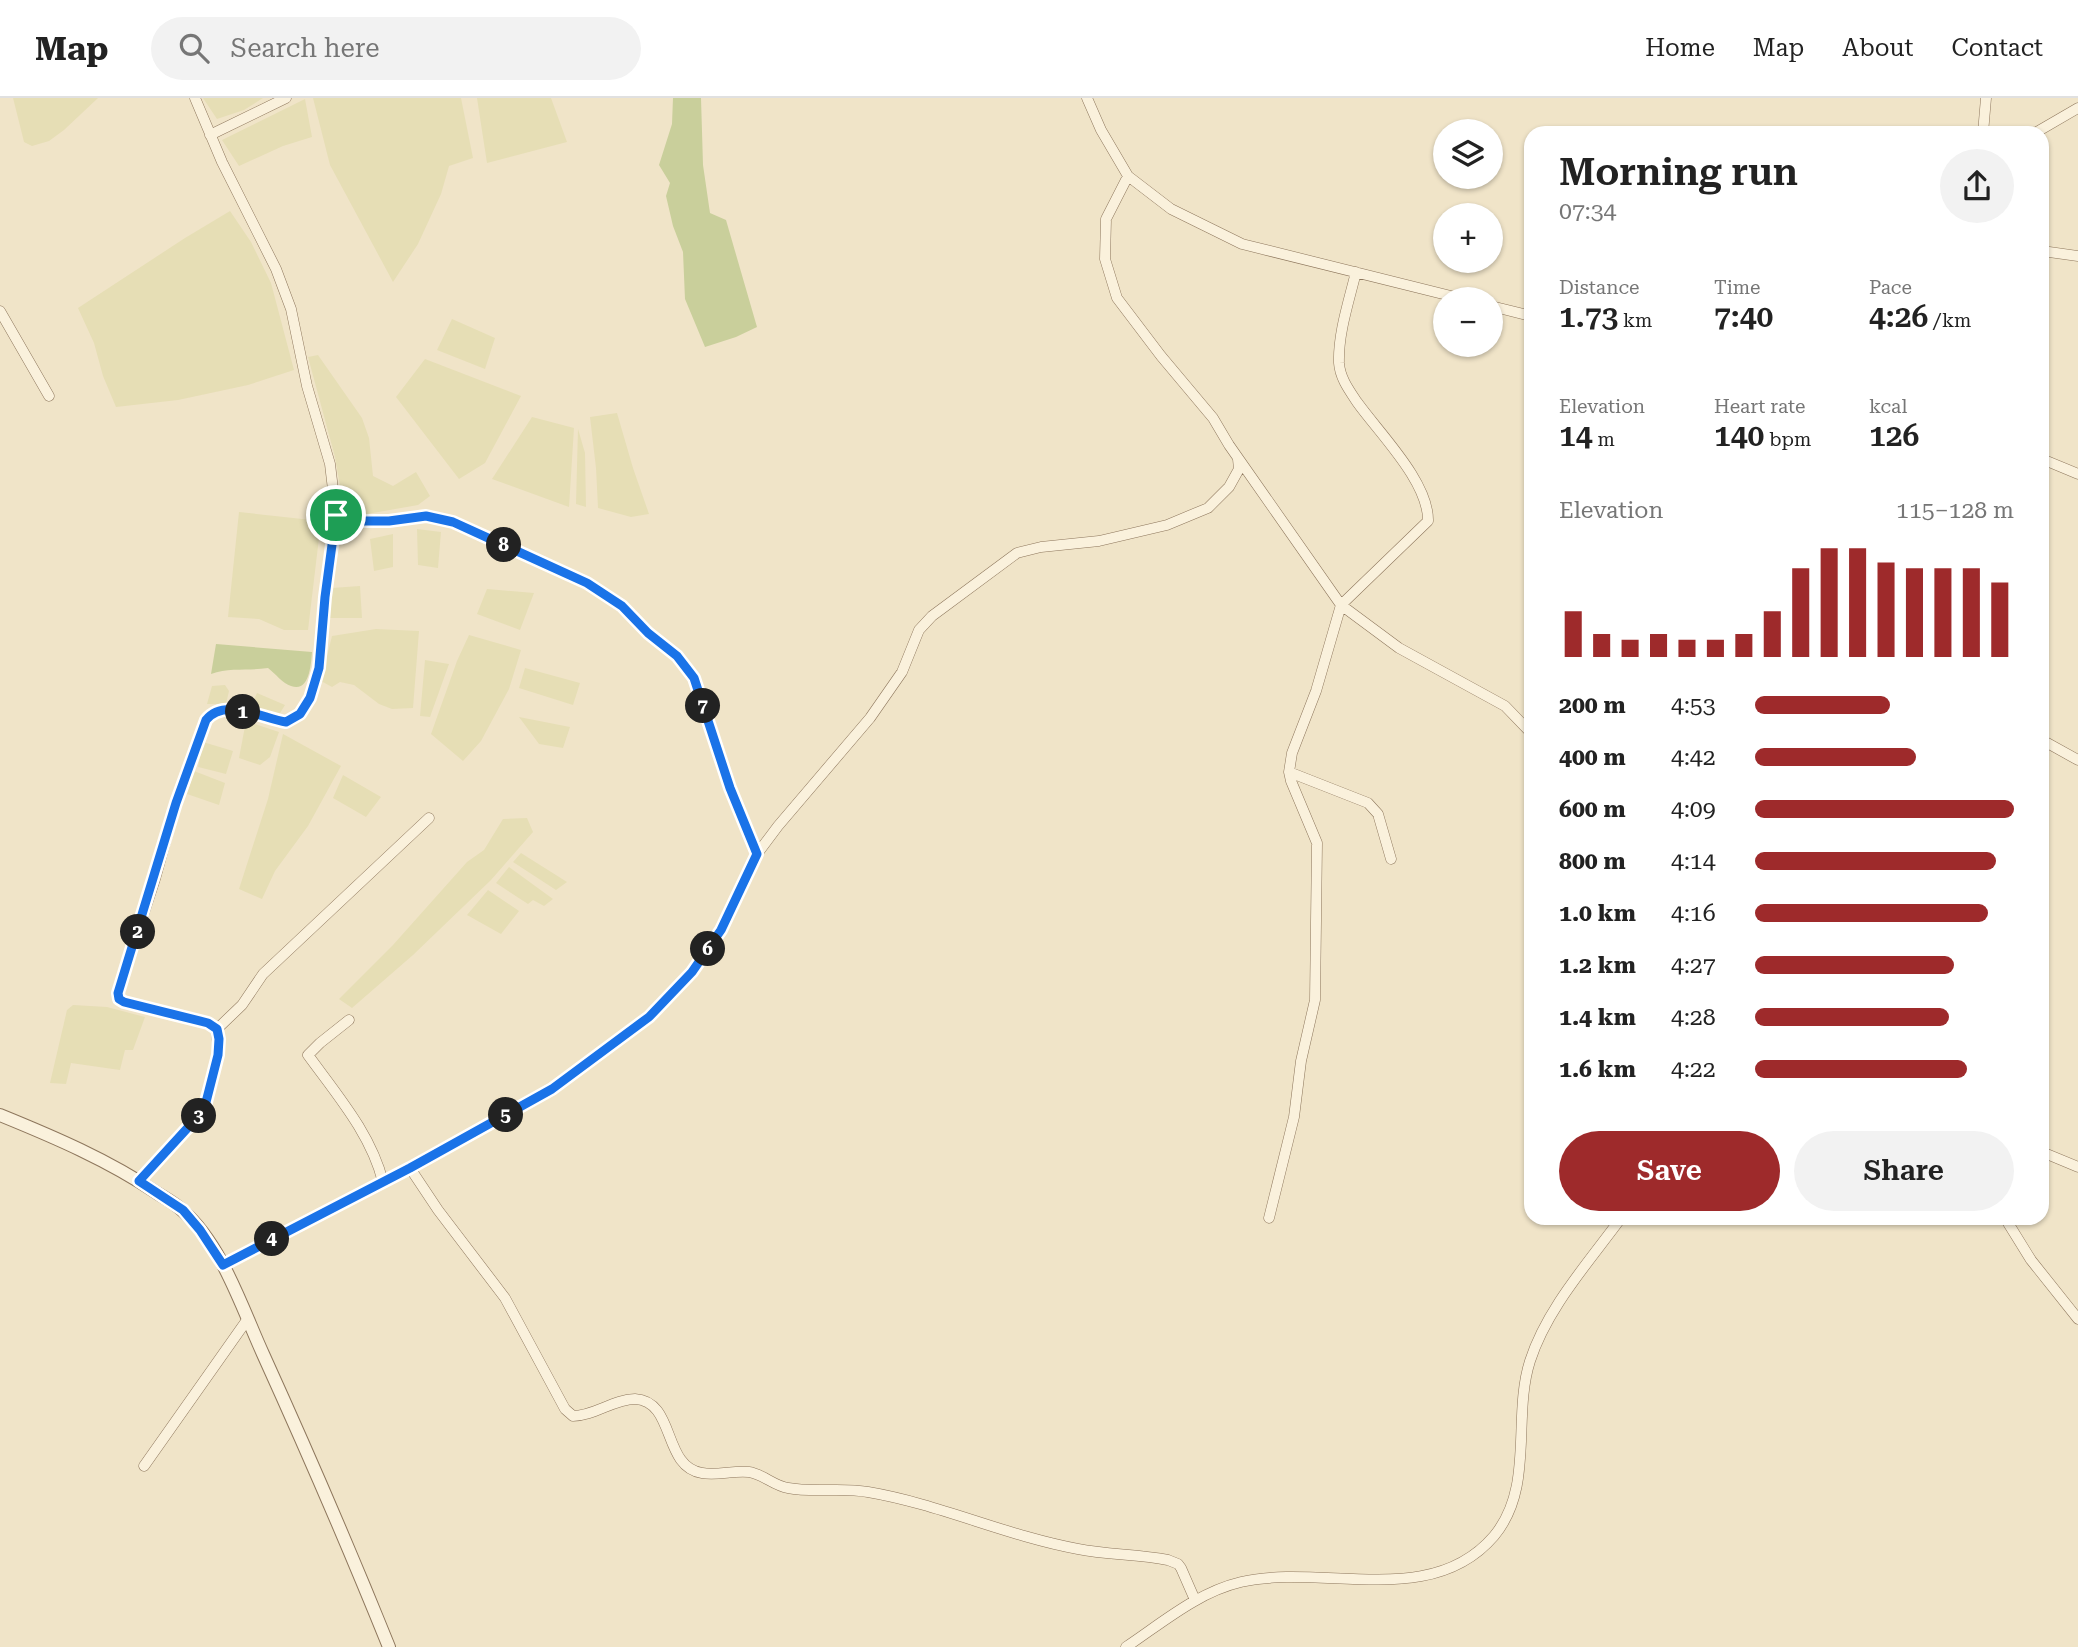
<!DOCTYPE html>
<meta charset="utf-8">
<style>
:root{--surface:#fff;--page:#f2f2f2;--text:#222;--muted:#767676;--line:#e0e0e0;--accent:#9e2a2b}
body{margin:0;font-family:"Roboto Serif",serif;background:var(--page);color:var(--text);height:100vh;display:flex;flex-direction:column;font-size:26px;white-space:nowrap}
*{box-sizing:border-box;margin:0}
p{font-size:23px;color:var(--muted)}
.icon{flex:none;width:38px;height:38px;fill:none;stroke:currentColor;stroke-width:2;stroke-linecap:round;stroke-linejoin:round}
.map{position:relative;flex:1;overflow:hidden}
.side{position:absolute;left:1524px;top:28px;width:525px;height:1099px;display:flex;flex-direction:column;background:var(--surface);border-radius:21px;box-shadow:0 2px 5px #0004}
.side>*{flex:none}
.buttons{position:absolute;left:1433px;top:21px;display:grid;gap:14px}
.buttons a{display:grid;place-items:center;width:70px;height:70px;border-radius:50%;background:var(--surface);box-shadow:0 2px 5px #0004;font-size:35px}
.pin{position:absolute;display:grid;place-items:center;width:60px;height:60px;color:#fff;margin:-30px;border:4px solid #fff;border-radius:50%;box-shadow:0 2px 7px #0007}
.km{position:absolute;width:35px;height:35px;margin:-18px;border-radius:50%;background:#222;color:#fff;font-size:19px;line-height:35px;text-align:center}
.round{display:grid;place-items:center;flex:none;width:74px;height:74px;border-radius:37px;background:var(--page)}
.overview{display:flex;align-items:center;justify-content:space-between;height:119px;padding:0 35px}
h1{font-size:38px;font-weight:600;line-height:52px}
.metrics{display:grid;grid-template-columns:repeat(3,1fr);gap:10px;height:119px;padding:7px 35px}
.metrics div{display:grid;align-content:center}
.metrics b{font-size:30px;font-weight:600}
.metrics small{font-size:19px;font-weight:400}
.metrics p{font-size:19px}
.chart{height:196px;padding:14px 35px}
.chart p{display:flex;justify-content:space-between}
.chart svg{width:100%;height:126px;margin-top:7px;stroke:var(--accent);stroke-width:6}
.action{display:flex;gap:14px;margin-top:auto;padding:14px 35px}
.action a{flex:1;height:80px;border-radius:42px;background:var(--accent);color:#fff;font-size:28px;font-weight:600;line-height:80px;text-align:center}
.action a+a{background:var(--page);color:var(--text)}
ul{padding:0 35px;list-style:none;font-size:23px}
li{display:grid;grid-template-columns:112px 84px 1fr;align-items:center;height:52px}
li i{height:18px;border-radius:9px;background:var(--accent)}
header{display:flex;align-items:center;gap:42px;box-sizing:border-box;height:98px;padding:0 35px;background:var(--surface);border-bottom:2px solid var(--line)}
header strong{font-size:33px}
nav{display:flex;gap:38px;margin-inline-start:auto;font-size:24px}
.search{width:490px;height:63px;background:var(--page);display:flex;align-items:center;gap:18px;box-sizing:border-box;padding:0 24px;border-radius:38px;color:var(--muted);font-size:26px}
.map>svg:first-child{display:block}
.farmland{fill:#e6deb5}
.green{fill:#c9cf9b}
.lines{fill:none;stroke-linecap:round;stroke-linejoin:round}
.minor-casing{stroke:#8d765c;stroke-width:11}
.tertiary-casing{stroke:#8d765c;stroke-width:14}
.minor{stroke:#faf1dc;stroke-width:10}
.tertiary{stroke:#faf1dc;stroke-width:12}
.route-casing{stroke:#fff;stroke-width:14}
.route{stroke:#1a73e8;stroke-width:9}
</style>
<header>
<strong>Map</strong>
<div class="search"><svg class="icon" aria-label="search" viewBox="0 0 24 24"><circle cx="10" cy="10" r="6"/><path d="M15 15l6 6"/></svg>Search here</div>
<nav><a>Home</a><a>Map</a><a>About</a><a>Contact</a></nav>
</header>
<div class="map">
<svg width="2078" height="1549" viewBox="0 0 2078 1549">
<rect width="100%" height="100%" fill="#f0e4c8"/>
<path class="farmland" d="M13,0H98L64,32L49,43L32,48L24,44Z
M203,0H263L244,12L217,21Z
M313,0H461L473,60L449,68L441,96L418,146L393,184L330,67Z
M477,0H551L567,44L487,65Z
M305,1L312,39L283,48L239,68L222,42Z
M230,113L251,144L271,185L294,272L248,287L178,302L116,309L103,278L94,245L78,210L185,140Z
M452,221L495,240L485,271L437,252Z
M318,257L362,320L369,340L373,378L393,388L416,374L430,398L418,407L367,416L350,409L341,394L335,359L308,259Z
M425,261L521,298L485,365L459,381L396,299Z
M617,315L633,370L649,416L631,419L598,410L596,370L590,319Z
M532,319L574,330L569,409L492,381Z
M578,331L585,355L586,409L576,406Z
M239,414L321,423L308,532H284L259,521L228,519Z
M417,431L441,434L438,470L418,467Z
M393,436V469L374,473L370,441Z
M360,488L362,520H329L332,490Z
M487,491L534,495L520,532L477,516Z
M376,531L419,533L413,610L392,611L379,606L354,587L340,584L332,589L321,583L332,538Z
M469,537L521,552L509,591L481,643L463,663L431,636L457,563Z
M425,562L449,566L430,619L420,618Z
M525,570L580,585L573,607L519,590Z
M225,587L229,593L226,606H207L212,588Z
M257,595L285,607L277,620L249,612Z
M519,619L570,629L563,650L539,646Z
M246,623L279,634L270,659L260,667L239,660Z
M283,636L341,668L308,728L275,773L262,801L239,791L268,701Z
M203,644L233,653L226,676L198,669Z
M194,673L225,685L219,707L187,696Z
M343,677L381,699L366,719L333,700Z
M527,720L533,734L491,782L413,857L352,910L339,901L393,847L467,764L484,752L503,721Z
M521,755L567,784L556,792L513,764Z
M509,769L553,801L544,808L533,802L528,806L496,785Z
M488,792L519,813L501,836L467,817Z
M73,907L107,909L145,919L133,952H125L120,972L71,965L66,986L50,985L67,912Z"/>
<path class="green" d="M673,0H701L703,67L710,115L726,122L757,229L736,239L705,249L685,201L683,154L673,128L666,98L670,85L659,67L672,26Z
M216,546L312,554C311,565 310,595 291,588C283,586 275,575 268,570C249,573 230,569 211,576Z"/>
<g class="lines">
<g class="minor-casing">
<path id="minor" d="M1087,0L1101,32L1128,78L1171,111L1242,146L1463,201
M1983,35L1986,0
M2035,35L2078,10
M210,37L286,0
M1128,78L1106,121L1105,161L1117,200L1161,258L1213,320L1229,347L1341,507L1399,550L1505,608L1531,635
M2042,153L2078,158
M1491,208L1531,218
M0,213L49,298
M2042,361L2078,376
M336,417L363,423H389L426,418L453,424L587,485L622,508L648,535L677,558L694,580L730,690L757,756
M2042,642L2078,662
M1289,674L1368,705L1378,716L1391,761
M349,922L320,945L308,957C337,997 371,1036 383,1084
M217,931L242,907L263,876L429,720
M2042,1054L2078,1069
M410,1070L438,1112L505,1200L565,1311L573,1318C594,1318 614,1301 635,1301C676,1303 662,1369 702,1375C717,1378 734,1372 749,1374C763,1376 774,1388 788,1390C814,1395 841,1389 868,1394C939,1406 1007,1438 1078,1451C1108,1457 1138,1456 1168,1462L1178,1466L1181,1470L1195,1502
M139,1083L204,1012L218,957L217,931L208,925L124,904L119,901L120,888L155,781L176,705L206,622C224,599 262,620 286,624L300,616L310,600L319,570L325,499L336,417L330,366L307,288L291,211L276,171L222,64L195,0
M1269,1120L1294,1019L1301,963L1315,902L1317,745L1291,683L1289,674L1292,655L1316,593L1341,507L1428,423C1429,384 1379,335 1357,304C1349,292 1340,280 1339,265C1338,235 1349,203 1356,174
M2005,1120L2031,1162L2078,1221
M223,1167L410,1070L552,991L649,919L692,874L721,832L757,756L778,728L870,620L902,574L919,532L932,518L1017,455L1041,449L1099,443L1167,427L1208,410L1229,389L1239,371L1238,361
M144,1368L247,1222
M1126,1549C1162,1525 1198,1494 1241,1484C1323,1465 1431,1512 1494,1438C1535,1389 1512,1319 1530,1263C1547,1210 1589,1164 1621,1120"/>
</g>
<g class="tertiary-casing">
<path id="tertiary" d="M0,1017C54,1039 108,1062 157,1095C165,1100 176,1106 183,1113C222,1147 242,1210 263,1256C307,1353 349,1450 389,1549"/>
</g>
<use href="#minor" class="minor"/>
<use href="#tertiary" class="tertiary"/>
</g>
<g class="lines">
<g class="route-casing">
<path id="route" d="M336,417L363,423H389L426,418L453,424L587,485L622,508L648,535L677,558L694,580L730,690L757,756L721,832L692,874L649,919L552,991L410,1070L223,1167L200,1132L183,1112L139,1083L204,1012L218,957L219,941L217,931L208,925L124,904L119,901L118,895L176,705L206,622C224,599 262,620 286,624L300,616L310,600L319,570L325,499Z"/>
</g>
<use href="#route" class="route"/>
</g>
</svg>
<div class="buttons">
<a><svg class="icon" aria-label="layers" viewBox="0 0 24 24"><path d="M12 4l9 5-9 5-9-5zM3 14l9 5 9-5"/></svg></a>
<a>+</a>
<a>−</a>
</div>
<div class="pin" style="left:336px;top:417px;background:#1e9e55"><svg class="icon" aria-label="arrive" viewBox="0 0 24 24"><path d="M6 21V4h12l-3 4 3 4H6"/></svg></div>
<b class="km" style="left:243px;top:614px">1</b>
<b class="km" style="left:138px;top:834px">2</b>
<b class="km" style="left:199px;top:1018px">3</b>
<b class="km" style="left:272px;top:1141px">4</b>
<b class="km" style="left:506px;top:1017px">5</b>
<b class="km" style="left:708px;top:851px">6</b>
<b class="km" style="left:703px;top:608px">7</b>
<b class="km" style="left:504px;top:447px">8</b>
<section class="side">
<div class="overview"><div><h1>Morning run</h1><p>07:34</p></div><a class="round"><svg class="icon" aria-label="share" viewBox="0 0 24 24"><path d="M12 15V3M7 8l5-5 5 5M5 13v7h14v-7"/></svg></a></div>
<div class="metrics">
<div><p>Distance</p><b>1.73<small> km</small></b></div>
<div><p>Time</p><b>7:40</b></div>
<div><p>Pace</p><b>4:26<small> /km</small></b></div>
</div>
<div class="metrics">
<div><p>Elevation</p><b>14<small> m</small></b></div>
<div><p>Heart rate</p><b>140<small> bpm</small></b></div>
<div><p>kcal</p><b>126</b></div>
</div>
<div class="chart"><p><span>Elevation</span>115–128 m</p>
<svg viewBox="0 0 160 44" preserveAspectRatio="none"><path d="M5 44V28M15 44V36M25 44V38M35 44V36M45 44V38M55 44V38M65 44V36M75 44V28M85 44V13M95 44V6M105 44V6M115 44V11M125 44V13M135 44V13M145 44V13M155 44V18"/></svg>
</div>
<ul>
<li><b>200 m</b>4:53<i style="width:52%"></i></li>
<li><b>400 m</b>4:42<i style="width:62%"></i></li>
<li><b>600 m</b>4:09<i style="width:100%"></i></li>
<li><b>800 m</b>4:14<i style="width:93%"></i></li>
<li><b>1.0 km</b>4:16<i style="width:90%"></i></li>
<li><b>1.2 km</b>4:27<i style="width:77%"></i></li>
<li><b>1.4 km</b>4:28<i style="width:75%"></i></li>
<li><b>1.6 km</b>4:22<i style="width:82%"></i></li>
</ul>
<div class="action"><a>Save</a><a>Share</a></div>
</section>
</div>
